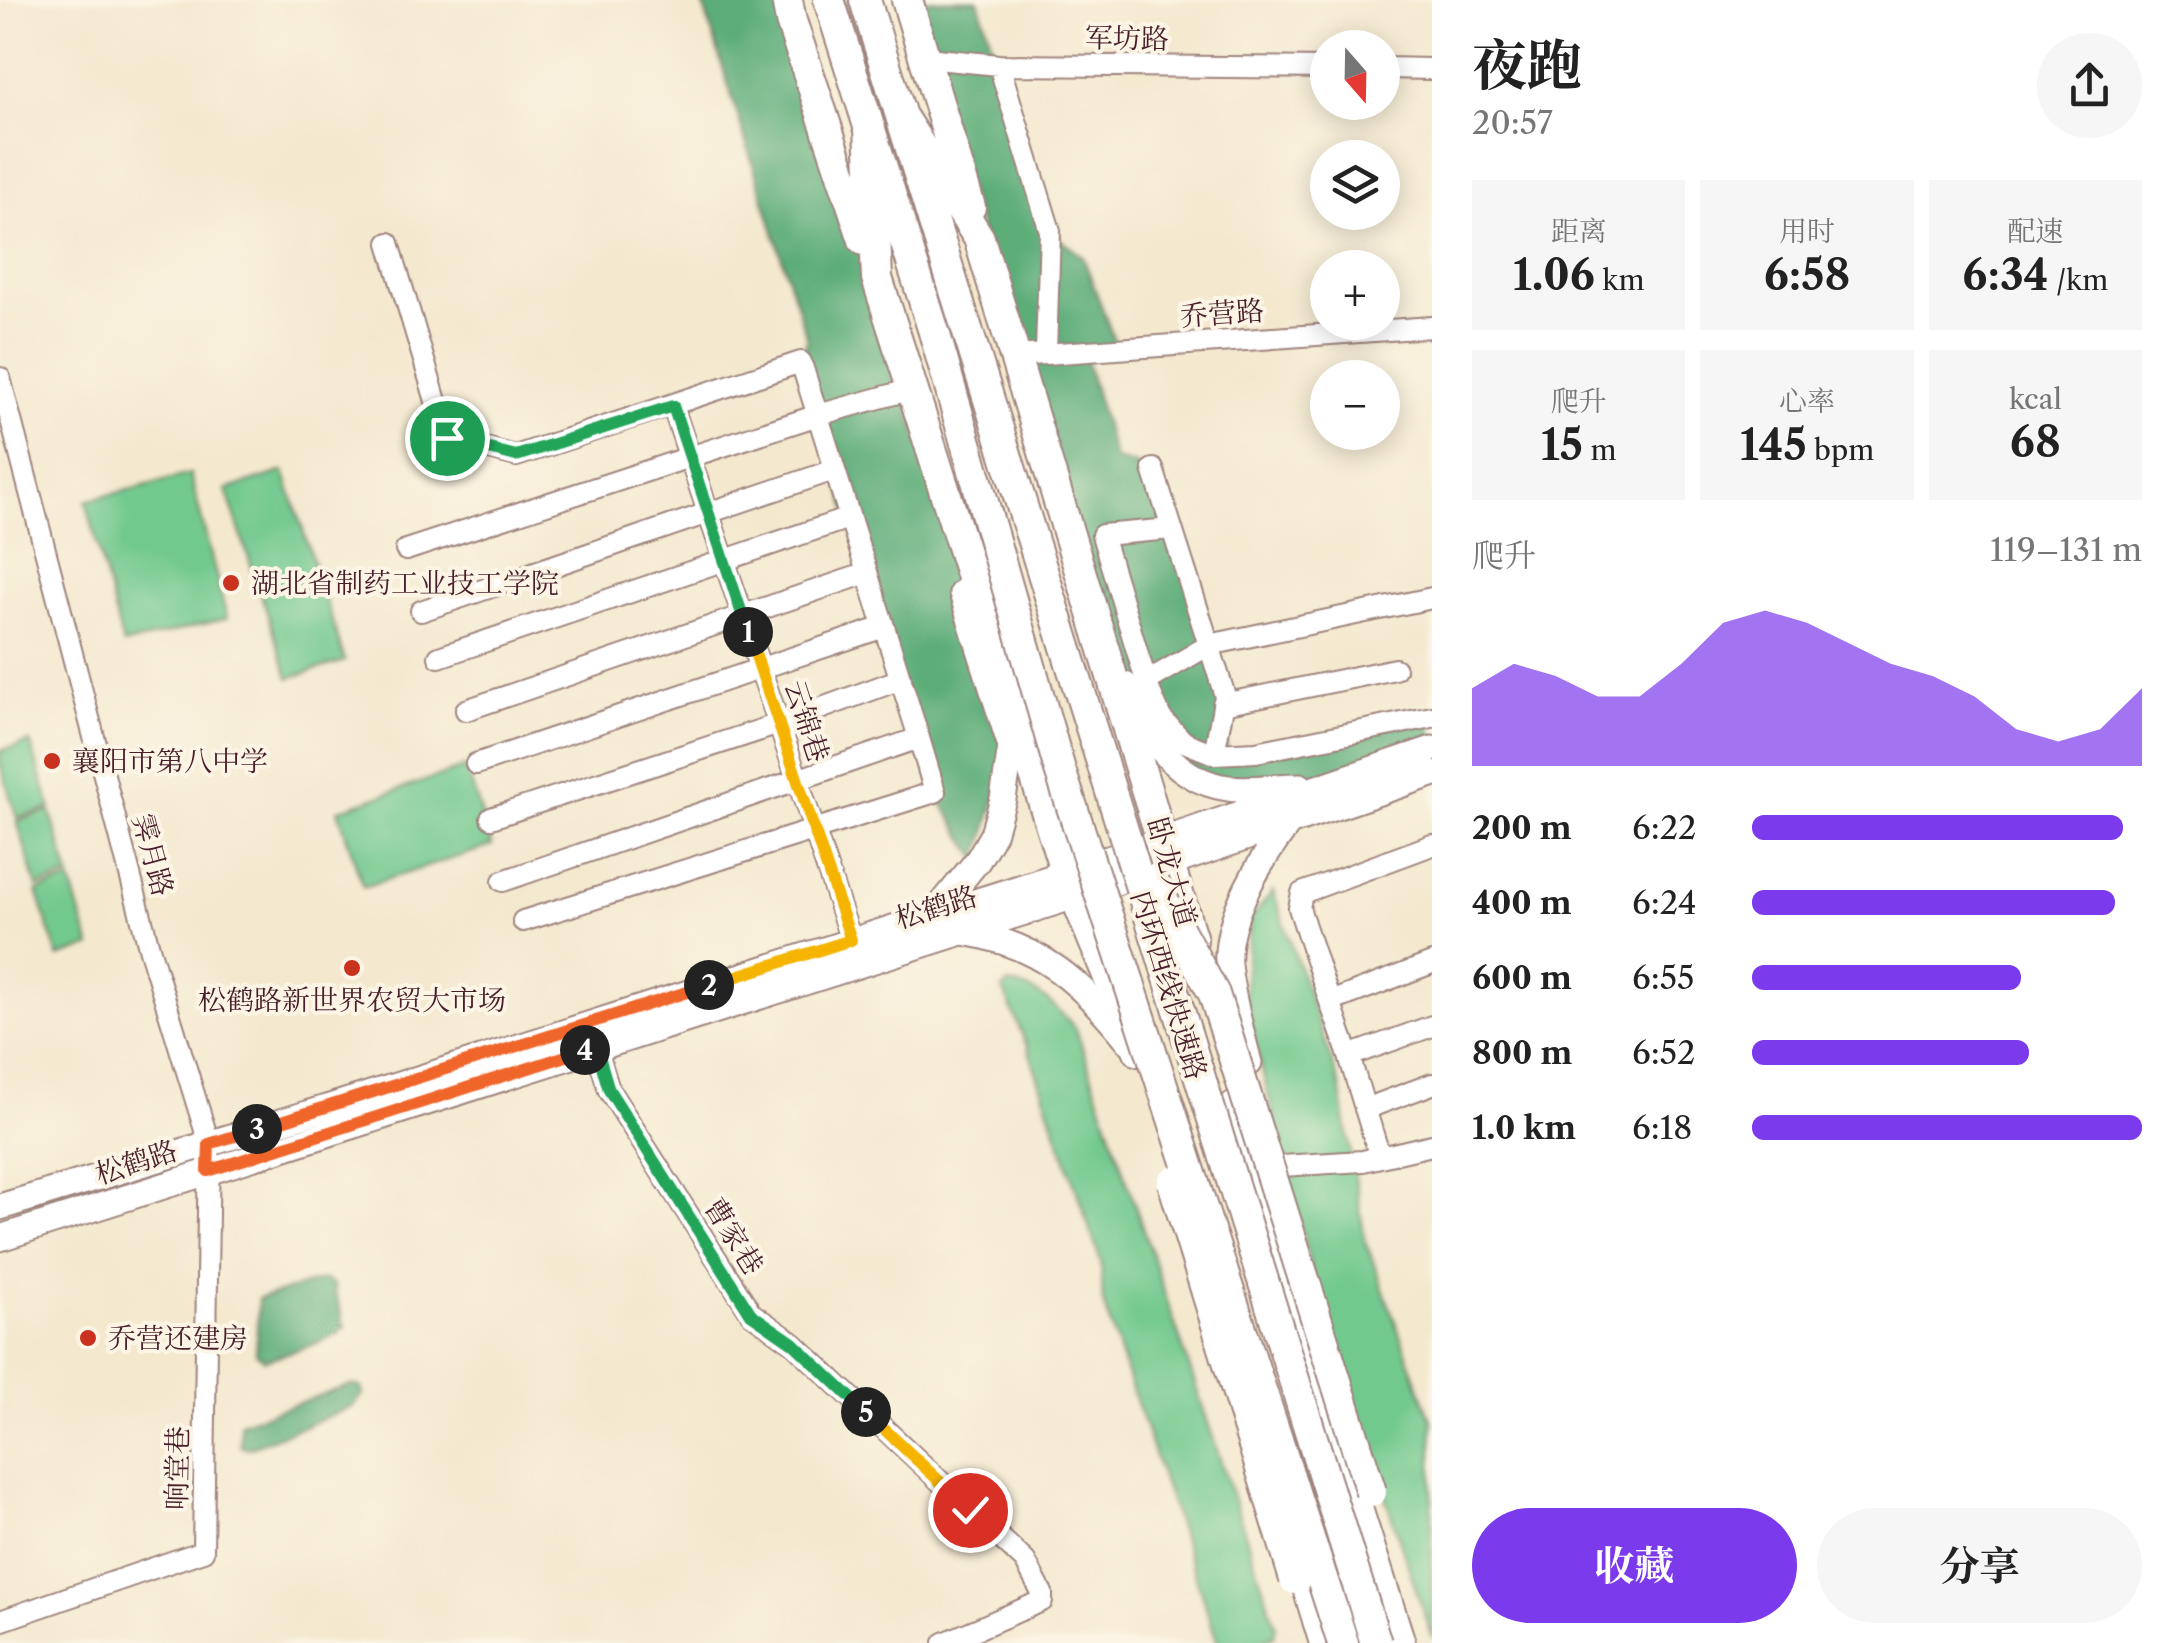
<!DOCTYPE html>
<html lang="zh">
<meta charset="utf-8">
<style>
:root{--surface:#fff;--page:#f6f6f6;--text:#222;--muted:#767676;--accent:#7c3aed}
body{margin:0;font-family:"Libre Caslon Text","Noto Serif SC",serif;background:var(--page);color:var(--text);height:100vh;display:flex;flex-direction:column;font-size:38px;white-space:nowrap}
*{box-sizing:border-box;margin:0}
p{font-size:32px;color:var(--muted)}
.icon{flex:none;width:55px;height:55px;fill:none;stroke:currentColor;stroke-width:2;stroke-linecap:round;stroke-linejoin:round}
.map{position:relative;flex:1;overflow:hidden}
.side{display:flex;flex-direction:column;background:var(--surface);width:750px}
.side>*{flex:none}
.needle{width:65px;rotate:160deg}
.buttons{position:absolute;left:1310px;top:30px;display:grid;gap:20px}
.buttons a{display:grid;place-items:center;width:90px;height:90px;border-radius:50%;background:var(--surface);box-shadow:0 5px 25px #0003;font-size:50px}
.pin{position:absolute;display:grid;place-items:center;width:85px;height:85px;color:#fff;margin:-42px;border:5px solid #fff;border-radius:50%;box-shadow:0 2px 10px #0007}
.km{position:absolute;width:50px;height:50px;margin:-25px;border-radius:50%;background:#222;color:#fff;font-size:28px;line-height:50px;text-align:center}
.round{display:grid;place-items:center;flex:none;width:105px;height:105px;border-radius:52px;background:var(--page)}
.head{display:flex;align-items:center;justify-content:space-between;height:170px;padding:0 40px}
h1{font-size:55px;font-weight:700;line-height:75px}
.metrics{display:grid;grid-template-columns:repeat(3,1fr);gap:15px;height:170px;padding:10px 40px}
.metrics div{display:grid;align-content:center;border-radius:0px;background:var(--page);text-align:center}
.metrics b{font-size:42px;font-weight:700}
.metrics small{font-size:28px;font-weight:400}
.metrics p{font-size:28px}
.chart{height:280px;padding:20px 40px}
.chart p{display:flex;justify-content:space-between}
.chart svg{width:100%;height:180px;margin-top:10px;fill:var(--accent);opacity:.7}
.action{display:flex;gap:20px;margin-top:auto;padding:20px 40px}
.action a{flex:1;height:115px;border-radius:60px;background:var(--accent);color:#fff;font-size:40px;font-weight:700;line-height:115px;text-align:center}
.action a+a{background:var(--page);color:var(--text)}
ul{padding:0 40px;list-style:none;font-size:32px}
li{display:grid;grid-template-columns:160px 120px 1fr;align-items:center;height:75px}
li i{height:25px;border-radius:12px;background:var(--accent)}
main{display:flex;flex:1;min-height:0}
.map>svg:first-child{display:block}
.green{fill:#72c98e;stroke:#5e745c;stroke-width:2.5}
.forest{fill:#5dad79;stroke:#546652;stroke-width:2.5}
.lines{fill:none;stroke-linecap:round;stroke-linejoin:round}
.minor-casing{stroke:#9f847d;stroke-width:24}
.major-casing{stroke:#9f847d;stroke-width:29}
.highway-casing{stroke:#9f847d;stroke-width:34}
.minor{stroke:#fff;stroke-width:20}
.major{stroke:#fff;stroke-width:25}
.highway{stroke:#fff;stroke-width:30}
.highway-bridge-casing{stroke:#9f847d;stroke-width:34;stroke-linecap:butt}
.highway-bridge{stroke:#fff;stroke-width:30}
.split-1-casing{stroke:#fff;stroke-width:20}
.split-2-casing{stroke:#fff;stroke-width:20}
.split-3-casing{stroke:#fff;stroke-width:20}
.split-4-casing{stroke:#fff;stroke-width:20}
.split-5-casing{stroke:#fff;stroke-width:20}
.split-6-casing{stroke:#fff;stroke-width:20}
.split-1{stroke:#22a559;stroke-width:12}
.split-2{stroke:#f5b400;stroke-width:12}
.split-3{stroke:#f0652b;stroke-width:12}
.split-4{stroke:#f0652b;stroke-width:12}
.split-5{stroke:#22a559;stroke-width:12}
.split-6{stroke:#f5b400;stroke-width:12}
.poi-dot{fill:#c8321e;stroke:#fcf5e5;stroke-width:4}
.labels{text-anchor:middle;stroke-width:8;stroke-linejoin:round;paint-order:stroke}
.street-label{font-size:28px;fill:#4a1f2b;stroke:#fcf5e5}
.poi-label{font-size:28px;fill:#4a1f2b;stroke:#fcf5e5;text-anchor:start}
</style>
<main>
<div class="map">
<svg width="1432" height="1643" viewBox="0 0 1432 1643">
<rect width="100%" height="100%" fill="#fcf5e5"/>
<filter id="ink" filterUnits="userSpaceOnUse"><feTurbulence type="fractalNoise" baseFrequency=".01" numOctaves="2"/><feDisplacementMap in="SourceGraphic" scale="20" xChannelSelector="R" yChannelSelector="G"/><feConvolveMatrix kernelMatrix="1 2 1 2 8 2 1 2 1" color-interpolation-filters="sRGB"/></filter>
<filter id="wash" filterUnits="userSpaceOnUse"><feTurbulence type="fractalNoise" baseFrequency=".0048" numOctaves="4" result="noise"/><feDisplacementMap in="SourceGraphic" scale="40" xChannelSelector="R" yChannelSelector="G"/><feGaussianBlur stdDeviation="2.25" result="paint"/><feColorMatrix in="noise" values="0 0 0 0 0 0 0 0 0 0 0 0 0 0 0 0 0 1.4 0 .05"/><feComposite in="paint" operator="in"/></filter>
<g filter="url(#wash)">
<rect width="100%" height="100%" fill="#f4e9cf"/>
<path class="green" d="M284,471L345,661L289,678L226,490Z
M190,474L227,618L123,645L86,501Z
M30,742L51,808L17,818L0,763V751Z
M466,767L492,846L363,887L338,810Z
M50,811L70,876L37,887L17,821Z
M70,880L91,947L58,957L37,891Z
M1273,891L1340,1086L1365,1240L1432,1422V1638L1315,1285L1244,997L1250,919Z
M1008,984C1040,988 1055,1006 1076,1029L1276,1626L1274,1636L1256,1643H1218L1103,1303L1101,1262L1028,1048L1003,989Z"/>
<path class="forest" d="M702,0H787L1011,747L978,860L935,792L801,362L807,339Z
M907,0H978L1050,231L1083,257L1117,348L1083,351L1115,460L1153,469L1223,704L1227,753L1432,717V749L1330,785L1226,788L1179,770L1132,704Z
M324,1279L333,1284L345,1328L319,1343L265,1360L256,1353L258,1299Z
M351,1385L361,1387L363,1395L352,1407L249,1448L240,1446V1423Z"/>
</g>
<g filter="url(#ink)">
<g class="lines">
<g class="minor-casing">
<path id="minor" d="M926,58L999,65L1328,68
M999,65L1050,231L1046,352
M1382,68L1432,69
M389,243L447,438L516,456L801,362L919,738L503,881
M1016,356L1432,327
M0,378L150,951L209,1143L203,1551L0,1621
M673,407L851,940
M1153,469L1209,645L1432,598
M1172,529L1102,535L1147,684L1161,718L1184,742L1214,754
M406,550L818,415L912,389
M421,611L834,470
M439,657L849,518
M1146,682L1209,645L1225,696L1214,754L1256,752L1432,717
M1223,704L1395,669
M466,710L867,573
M476,764L884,627
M491,818L779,724L901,679
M1432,845L1302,893L1299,908L1330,1002L1432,963
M523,921L935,792L919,738
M1330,1002L1349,1056L1432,1026
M596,1047L609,1090L751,1313L793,1343L1025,1561L1042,1593V1601L944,1643
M1349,1056L1380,1157
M1365,1109L1432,1084
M1265,1167L1363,1161L1432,1145"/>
</g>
<g class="major-casing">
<path id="major" d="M1125,685C1143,731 1174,781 1228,788C1250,791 1277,786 1300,786
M935,913L978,860L993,834L1003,799L1011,747L962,593
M963,932C1040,944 1081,982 1129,1041
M1249,1063C1241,1031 1231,996 1228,964C1225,916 1261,859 1289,823
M0,1207L333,1106L1066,873L1432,749
M0,1238L1075,896L1432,774"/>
</g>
<g class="highway-casing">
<path id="highway" d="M787,0L791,21L864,240
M829,0L935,335
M865,0L966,326
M907,0L970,207
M903,119L979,238L1192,940
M870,128L877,278L1066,873L1139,1051
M1235,1106L1285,1283L1400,1643
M1296,1548L1325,1643"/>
</g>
<use href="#minor" class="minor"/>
<use href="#major" class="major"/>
<use href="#highway" class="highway"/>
<g class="highway-bridge-casing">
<path id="highway-bridge" d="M966,326L1376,1643
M935,335L1060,770L1343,1643
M1152,880L1214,994L1371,1492
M1173,1182L1295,1579"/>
</g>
<use href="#highway-bridge" class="highway-bridge"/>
</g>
</g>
<g class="lines" filter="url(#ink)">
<g class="split-1-casing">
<path id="split-1" d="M447,438L516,456L673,406L748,632"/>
</g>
<g class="split-2-casing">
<path id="split-2" d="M709,985L851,940L748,632"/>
</g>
<g class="split-3-casing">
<path id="split-3" d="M257,1129L709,985"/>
</g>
<g class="split-4-casing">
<path id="split-4" d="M257,1129L209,1144L208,1171L585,1050"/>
</g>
<g class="split-5-casing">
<path id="split-5" d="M585,1050L596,1046L609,1090L751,1314L793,1343L866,1412"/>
</g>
<g class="split-6-casing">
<path id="split-6" d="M866,1412L970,1510"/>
</g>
<use href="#split-1" class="split-1"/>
<use href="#split-2" class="split-2"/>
<use href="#split-3" class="split-3"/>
<use href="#split-4" class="split-4"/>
<use href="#split-5" class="split-5"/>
<use href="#split-6" class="split-6"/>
</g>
<g class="poi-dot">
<circle cx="231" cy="583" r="10"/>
<circle cx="52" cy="761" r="10"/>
<circle cx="352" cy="968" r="10"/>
<circle cx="88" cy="1338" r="10"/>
</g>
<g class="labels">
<g class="street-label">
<text transform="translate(1127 38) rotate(1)" y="10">军坊路</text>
<text transform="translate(1222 313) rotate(-4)" y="10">乔营路</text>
<text transform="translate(807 721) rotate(72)" y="10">云锦巷</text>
<text transform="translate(153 855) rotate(75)" y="10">霁月路</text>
<text transform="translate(1172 872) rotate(74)" y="10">卧龙大道</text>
<text transform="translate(936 907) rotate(-17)" y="10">松鹤路</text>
<text transform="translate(1169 985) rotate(73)" y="10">内环西线快速路</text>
<text transform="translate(136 1162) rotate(-18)" y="10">松鹤路</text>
<text transform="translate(734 1236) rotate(58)" y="10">曹家巷</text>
<text transform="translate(177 1468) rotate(-89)" y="10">响堂巷</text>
</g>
<g class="poi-label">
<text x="251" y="593">湖北省制药工业技工学院</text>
<text x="72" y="771">襄阳市第八中学</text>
<text x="352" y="1010" text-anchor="middle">松鹤路新世界农贸大市场</text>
<text x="108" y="1348">乔营还建房</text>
</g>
</g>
</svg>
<div class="buttons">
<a><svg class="needle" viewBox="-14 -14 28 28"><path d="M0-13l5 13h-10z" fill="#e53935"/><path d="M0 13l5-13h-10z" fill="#767676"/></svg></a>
<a><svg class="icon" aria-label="layers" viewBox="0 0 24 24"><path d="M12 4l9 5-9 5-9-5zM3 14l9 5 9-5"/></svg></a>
<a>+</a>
<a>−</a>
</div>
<div class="pin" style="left:447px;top:438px;background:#1e9e55"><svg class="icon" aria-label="arrive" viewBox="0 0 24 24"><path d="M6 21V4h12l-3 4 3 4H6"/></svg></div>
<div class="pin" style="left:970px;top:1510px;background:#d93025"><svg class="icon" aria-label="check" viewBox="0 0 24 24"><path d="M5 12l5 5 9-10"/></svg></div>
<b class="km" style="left:748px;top:632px">1</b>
<b class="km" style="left:709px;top:985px">2</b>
<b class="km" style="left:257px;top:1129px">3</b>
<b class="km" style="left:585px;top:1050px">4</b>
<b class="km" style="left:866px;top:1412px">5</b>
</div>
<section class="side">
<div class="head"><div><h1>夜跑</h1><p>20:57</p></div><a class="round"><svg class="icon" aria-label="share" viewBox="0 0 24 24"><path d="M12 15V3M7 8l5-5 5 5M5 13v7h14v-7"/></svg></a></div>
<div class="metrics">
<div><p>距离</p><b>1.06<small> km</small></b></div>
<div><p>用时</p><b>6:58</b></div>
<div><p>配速</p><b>6:34<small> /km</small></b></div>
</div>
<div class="metrics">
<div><p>爬升</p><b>15<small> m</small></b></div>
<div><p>心率</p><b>145<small> bpm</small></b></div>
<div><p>kcal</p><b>68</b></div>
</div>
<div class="chart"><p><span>爬升</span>119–131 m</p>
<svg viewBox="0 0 160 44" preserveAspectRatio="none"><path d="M0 44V25L10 19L20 22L30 27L40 27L50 19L60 9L70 6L80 9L90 14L100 19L110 22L120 27L130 35L140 38L150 35L160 25V44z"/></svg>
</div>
<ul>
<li><b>200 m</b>6:22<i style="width:95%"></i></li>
<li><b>400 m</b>6:24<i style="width:93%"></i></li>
<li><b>600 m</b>6:55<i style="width:69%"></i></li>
<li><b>800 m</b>6:52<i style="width:71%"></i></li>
<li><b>1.0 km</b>6:18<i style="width:100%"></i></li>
</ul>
<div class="action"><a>收藏</a><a>分享</a></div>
</section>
</main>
